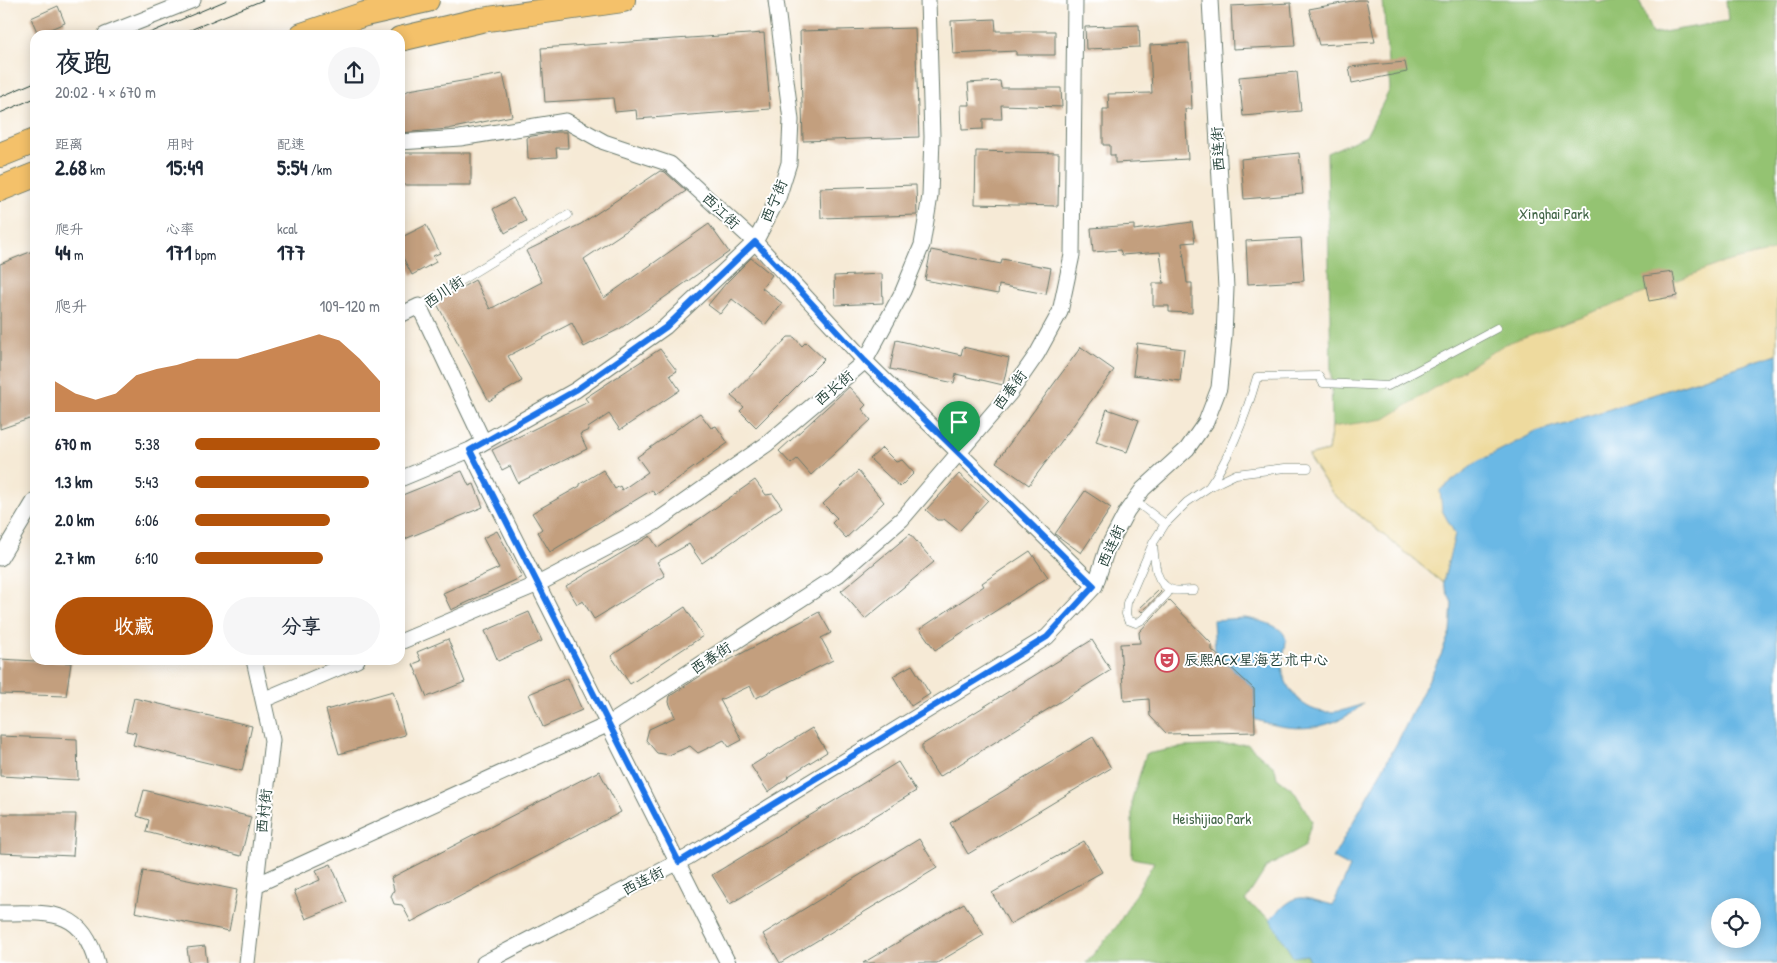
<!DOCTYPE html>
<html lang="zh">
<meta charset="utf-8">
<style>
:root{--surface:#fff;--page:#f6f6f7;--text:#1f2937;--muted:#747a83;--accent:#b45309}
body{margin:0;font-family:"Patrick Hand","LXGW WenKai TC",sans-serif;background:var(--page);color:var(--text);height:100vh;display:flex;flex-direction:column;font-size:19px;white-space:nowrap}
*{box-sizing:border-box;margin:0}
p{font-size:16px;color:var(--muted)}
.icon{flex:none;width:28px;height:28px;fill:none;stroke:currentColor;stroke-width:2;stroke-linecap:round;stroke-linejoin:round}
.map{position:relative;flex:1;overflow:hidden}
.details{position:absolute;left:30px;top:30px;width:375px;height:635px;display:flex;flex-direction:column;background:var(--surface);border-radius:15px;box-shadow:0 2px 12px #0003}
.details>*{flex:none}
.buttons{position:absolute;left:1711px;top:898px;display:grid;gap:10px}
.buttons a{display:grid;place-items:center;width:50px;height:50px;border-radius:50%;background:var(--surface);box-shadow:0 2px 12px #0003;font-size:25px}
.pin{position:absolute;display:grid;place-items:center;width:42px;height:42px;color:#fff;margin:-51px -21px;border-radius:50% 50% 50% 0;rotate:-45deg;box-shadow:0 0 5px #0007}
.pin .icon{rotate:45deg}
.round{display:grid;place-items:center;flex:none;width:52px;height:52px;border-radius:26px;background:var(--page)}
.headline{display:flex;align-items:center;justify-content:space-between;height:85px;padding:0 25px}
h1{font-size:28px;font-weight:700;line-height:38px}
.figures{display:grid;grid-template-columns:repeat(3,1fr);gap:8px;height:85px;padding:5px 25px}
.figures div{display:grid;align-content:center}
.figures b{font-size:21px;font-weight:700}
.figures small{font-size:14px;font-weight:400}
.figures p{font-size:14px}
.chart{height:140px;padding:10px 25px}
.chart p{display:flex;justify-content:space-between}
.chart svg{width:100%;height:90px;margin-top:5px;fill:var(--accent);opacity:.7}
.cta{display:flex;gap:10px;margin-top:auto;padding:10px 25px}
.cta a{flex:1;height:58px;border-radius:30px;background:var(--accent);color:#fff;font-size:20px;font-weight:700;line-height:58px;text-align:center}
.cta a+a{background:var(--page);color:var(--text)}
ul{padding:0 25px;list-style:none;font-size:16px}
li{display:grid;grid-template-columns:80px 60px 1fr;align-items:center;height:38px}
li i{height:12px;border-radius:6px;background:var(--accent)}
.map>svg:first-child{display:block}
.green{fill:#94c372;stroke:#5a8053}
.sand{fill:#eeda9e;stroke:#868c69}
.water{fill:#6bb8e5;stroke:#457a8c;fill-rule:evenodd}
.building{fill:#c39f7e}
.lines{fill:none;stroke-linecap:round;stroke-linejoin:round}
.service-casing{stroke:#6a7a6d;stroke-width:9}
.minor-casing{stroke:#6a7a6d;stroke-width:17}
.trunk-casing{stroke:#6a7a6d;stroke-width:26}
.service{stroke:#fff;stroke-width:8}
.minor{stroke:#fff;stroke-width:15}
.trunk{stroke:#f4c16a;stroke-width:24}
.tram{stroke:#1f3d34;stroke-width:1}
.route-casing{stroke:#fff;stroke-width:10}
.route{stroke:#1a73e8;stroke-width:6}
.labels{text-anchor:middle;stroke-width:4;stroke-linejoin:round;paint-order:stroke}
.street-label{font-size:15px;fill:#1f3d34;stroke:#fff}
.park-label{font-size:15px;fill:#426547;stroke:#fff}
.poi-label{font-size:15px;fill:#1f3d34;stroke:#fff;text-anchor:start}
</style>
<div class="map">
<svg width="1777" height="963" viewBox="0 0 1777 963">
<rect width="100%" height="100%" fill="#fff"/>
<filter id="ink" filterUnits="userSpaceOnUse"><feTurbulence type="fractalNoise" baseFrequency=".02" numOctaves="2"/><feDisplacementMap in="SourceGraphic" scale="10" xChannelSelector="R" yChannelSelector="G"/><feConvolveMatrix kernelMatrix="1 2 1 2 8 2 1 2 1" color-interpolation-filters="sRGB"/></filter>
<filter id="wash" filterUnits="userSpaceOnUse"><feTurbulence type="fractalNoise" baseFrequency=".0096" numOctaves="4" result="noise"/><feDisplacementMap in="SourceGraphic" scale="20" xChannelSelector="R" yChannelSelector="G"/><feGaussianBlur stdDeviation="1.12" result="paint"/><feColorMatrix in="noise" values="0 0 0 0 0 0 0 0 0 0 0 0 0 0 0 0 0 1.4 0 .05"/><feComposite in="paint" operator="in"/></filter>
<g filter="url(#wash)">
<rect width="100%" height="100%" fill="#f6ead6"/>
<path class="green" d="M1383,0H1595L1598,3L1610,0H1639L1652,34L1728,21L1726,0H1777V354L1607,410L1442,510L1455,534L1443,583L1333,494L1308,456L1328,451L1332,427L1327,153L1366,136L1390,89Z
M1247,744L1275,768L1277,778L1294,791L1312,821L1304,847L1267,867L1245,901L1270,919L1281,935L1307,955L1311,963H1086L1117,926L1154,862L1132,858V799L1146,754L1184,747Z"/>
<path class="sand" d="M1777,250V354L1607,410L1536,432L1442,510L1455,534L1443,583L1333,494L1308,456L1328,451L1332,427L1385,419L1505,344L1629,299L1722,263Z"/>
<path class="water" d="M1777,354V963H1311L1307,955L1293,957L1270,919C1299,891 1297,896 1333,905L1350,867L1333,858L1398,741L1441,655L1450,632L1452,603L1443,583L1455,534L1442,510L1440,490L1477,462L1536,432L1607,410ZM1720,906H1752V939H1720Z
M1245,618C1256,620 1278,624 1284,634C1289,644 1282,655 1282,664C1283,689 1304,713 1329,712C1341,712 1352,708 1363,704C1332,732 1292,733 1254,719V689L1215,652L1213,620Z"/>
<g id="blocks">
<path class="building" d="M1358,0H1366L1375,42L1319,45L1309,9Z
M1291,3L1295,46L1233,49L1231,6Z
M58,6L65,23L38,34L31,18Z
M995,19L996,31H1055V55H1016V51L953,54L951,21Z
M1139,25L1140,47L1086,49L1085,27Z
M915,28L919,137L803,141L800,31Z
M764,33L770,109L637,119L636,110L615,112L613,98L545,102L541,48Z
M1189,43L1192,109H1185L1188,159L1115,163V155H1110V145H1103V109H1109L1108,94L1152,93L1150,45Z
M1405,62L1407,72L1352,83L1349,67Z
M1297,72L1301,111L1243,116L1239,77Z
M503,74L512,116L448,129L400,133V96L409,90Z
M1000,81L1001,88H1061L1062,107L1001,105L1002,119H983V129L962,130L961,105H970L968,83Z
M556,132H567L568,148H556L557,157L528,159L527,137Z
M976,151L1059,153L1058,206L975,204Z
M402,153H471V185H402Z
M1299,153L1303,194L1244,199L1241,159Z
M660,171L665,172L686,191L584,259L604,298L709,224L729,252L621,328L584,347L572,323L508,356L522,381L489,401L436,302L475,280L490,309L542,282L526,251L581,224Z
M916,185L917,215L821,218L820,188Z
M513,198L526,221L505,233L493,209Z
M1192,222L1195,242L1182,243L1187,283H1192V313L1169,312V306H1153V283H1164L1160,252L1122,255L1120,250L1093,252L1091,228L1134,225V230Z
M426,225L440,253L433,256L436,262L412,275L400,252V238Z
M1301,238L1304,281L1248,284L1246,241Z
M35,250V417L0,429V264Z
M931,250L1001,264L1002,259L1051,268L1046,294L999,285L998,294L925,280Z
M751,258L772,275L762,288L782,303L765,325L732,299L720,314L708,305L726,283Z
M1673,272L1677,296L1649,301L1644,276Z
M882,274L883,303L835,305L834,276Z
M788,337H794L802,346L806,342L824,359L756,427L740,411L744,407L731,396Z
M896,340L961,355L963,347L1009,358L1003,385L956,374L954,383L890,369Z
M1137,343L1184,349L1180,381L1133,375Z
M1081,347L1114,370L1029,485L996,462Z
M660,349L677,371L670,375L680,390L620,430L609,414L588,428L589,430L580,434L587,449L518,483L510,466L502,470L492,450L588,402L585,398Z
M849,387L866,405L862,409L871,420L811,475L797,459L791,464L779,451Z
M1107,409L1139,420L1127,452L1096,442Z
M700,413L711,428L716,426L728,443L655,495L652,490L550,552L538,532L542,529L532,513L580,486V484L603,470L615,489L620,486L622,490L648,472L637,457Z
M882,448L896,462L902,460L914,473L900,487L870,459Z
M462,471L469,486L474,484L483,507L400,541V496Z
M858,471L884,502L846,538L832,523L837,518L823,504Z
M959,474L988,500L959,531L944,519L943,520H937L926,510Z
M755,480L766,495L773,494L782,507L702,563L689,544L657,562L665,576L594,619L583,601L577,604L566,586L650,536L658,548Z
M1085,491L1111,508L1081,553L1055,534Z
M497,531L522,577L451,610L443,593L499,568L483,538Z
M910,534L934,562L865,619L841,591Z
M1030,551L1048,577L935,650L920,629L984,586L982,583Z
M1159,590L1161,592L1142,612L1139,609Z
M1169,600L1212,644V650L1254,689L1255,732L1167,734L1150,716L1149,699L1124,701L1120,644L1140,643L1139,632Z
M685,607L703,636L630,684L611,656Z
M529,612L542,641L498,661L485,631Z
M819,612L831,633L821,638L833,660L756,698L750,686L720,700L742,740L729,747L724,740L698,753L690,746L669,755L657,753L646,740L649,729L675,717L669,702L670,696L705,673Z
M448,639L465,682L427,697L413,664L421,661L417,652Z
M1092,640L1111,670L939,777L922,751V745Z
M0,659L71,663L66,696L0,694Z
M912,665L930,694L911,706L893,676Z
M568,678L582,710L543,727L529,694Z
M393,691L405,735L339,754L326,710Z
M134,698L252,726L242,771L133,745L136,733L126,731Z
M812,728L827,752L787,777L788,778L768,792L751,766Z
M0,736L77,739L78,780L0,776Z
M1093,737L1111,768L968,854L950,823Z
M898,762L916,791L730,904L712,875Z
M599,771L621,812L411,922L402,905L394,904L391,896L394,890L391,878Z
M144,790L251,817L241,856L146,832L149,820L137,816Z
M0,814H76L73,856L0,853Z
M919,839L937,868L780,963L763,934Z
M1084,841L1102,872L1010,924L992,893Z
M331,864L347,902L306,919L294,891L320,880L316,870Z
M143,871L237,890L229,931L135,912Z
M964,903L984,935L937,963H863Z
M205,946L207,963H189L187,948Z"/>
</g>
</g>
<g filter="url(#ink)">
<use href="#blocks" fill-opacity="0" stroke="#6a7a6d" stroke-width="1"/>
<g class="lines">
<g class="service-casing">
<path id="service" d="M419,306L568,215
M1209,487C1232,454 1246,415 1257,377L1319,376L1323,383L1388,386L1497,328
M1135,501L1165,524
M1153,545C1155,559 1154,582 1170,589C1177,592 1187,590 1194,590
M1170,589L1167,594L1142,620L1136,623L1128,620L1126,614L1127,603L1153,543L1165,524L1187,502L1209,487L1236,474L1285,468H1308"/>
</g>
<g class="minor-casing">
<path id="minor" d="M105,35L193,0
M400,142L460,138L566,121L604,142L670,164L755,242L865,361L1095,586
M400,315L419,306L483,441
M470,450L728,963
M400,479L470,450L576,390L665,327L755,242L778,198L789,163L791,120L776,0
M0,558L35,500
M400,642L538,584L654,523L767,444L865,361L903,291L922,245L930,196L932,137L928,0
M263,700L357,660
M256,885L609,724L838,575L902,519L1010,393L1037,354L1060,312L1072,255L1075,0
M0,913C48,913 82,907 97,963
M247,963L272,740L254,660
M484,963L688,857L1047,637L1095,586L1107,549L1127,511L1143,489L1187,449L1206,422L1219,388L1224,336L1226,288L1210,0"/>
</g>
<g class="trunk-casing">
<path id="trunk" d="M302,35L365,14L427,0
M400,39L481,20L623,0
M0,155L35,141
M0,189L35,175"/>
</g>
<use href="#service" class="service"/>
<use href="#minor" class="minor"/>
<use href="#trunk" class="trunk"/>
<path class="tram" d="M145,35L227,0
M178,35L263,0
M0,97L35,82
M0,113L35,98"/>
</g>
</g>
<g class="lines" filter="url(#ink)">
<g class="route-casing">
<path id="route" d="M755,242L865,361L1094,586L1047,637L679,862L470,450L576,390L666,327Z"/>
</g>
<use href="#route" class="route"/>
</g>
<defs>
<g id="theatre-ring" transform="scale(1.25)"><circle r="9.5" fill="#fff" stroke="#d1495b" stroke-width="1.5"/><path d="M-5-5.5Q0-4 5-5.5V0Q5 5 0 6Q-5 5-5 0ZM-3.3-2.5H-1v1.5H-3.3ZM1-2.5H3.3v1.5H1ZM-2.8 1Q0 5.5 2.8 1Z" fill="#d1495b"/></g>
</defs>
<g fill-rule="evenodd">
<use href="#theatre-ring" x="1167" y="660"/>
</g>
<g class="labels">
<g class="street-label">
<text transform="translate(1218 149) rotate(-93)" y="5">西连街</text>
<text transform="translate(774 201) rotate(-67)" y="5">西宁街</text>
<text transform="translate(721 211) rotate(43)" y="5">西江街</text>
<text transform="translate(444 292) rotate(-34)" y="5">西川街</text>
<text transform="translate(834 388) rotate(-40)" y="5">西长街</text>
<text transform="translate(1010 390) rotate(-53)" y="5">西春街</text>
<text transform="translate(1111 546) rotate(-66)" y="5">西连街</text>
<text transform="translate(711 658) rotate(-33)" y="5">西春街</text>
<text transform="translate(264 811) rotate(-84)" y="5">西村街</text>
<text transform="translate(643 881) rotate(-27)" y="5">西连街</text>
</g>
<g class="park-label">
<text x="1554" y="219">Xinghai Park</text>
<text x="1212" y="824">Heishijiao Park</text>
</g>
<g class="poi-label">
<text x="1184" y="665">辰熙ACX星海艺术中心</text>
</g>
</g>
</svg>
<div class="buttons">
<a><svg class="icon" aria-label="locate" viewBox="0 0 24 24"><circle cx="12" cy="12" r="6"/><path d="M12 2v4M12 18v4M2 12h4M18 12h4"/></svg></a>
</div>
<div class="pin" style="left:959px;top:452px;background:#1e9e55"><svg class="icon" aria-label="arrive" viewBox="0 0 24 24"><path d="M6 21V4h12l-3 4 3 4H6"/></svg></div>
<section class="details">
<div class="headline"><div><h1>夜跑</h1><p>20:02 · 4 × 670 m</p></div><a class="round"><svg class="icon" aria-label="share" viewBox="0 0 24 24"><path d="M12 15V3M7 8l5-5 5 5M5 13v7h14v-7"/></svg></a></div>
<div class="figures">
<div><p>距离</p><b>2.68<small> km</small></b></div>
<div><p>用时</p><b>15:49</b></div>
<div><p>配速</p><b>5:54<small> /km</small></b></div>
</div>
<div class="figures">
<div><p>爬升</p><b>44<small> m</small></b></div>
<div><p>心率</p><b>171<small> bpm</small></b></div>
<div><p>kcal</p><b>177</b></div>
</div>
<div class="chart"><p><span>爬升</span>109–120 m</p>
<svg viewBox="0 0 160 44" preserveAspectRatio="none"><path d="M0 44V29L10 35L20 38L30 35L40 26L50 23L60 21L70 18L80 18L90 18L100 15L110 12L120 9L130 6L140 9L150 18L160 29V44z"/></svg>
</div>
<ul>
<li><b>670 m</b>5:38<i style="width:100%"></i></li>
<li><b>1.3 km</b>5:43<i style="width:94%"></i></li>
<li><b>2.0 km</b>6:06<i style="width:73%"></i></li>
<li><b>2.7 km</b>6:10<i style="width:69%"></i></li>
</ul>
<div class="cta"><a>收藏</a><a>分享</a></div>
</section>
</div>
